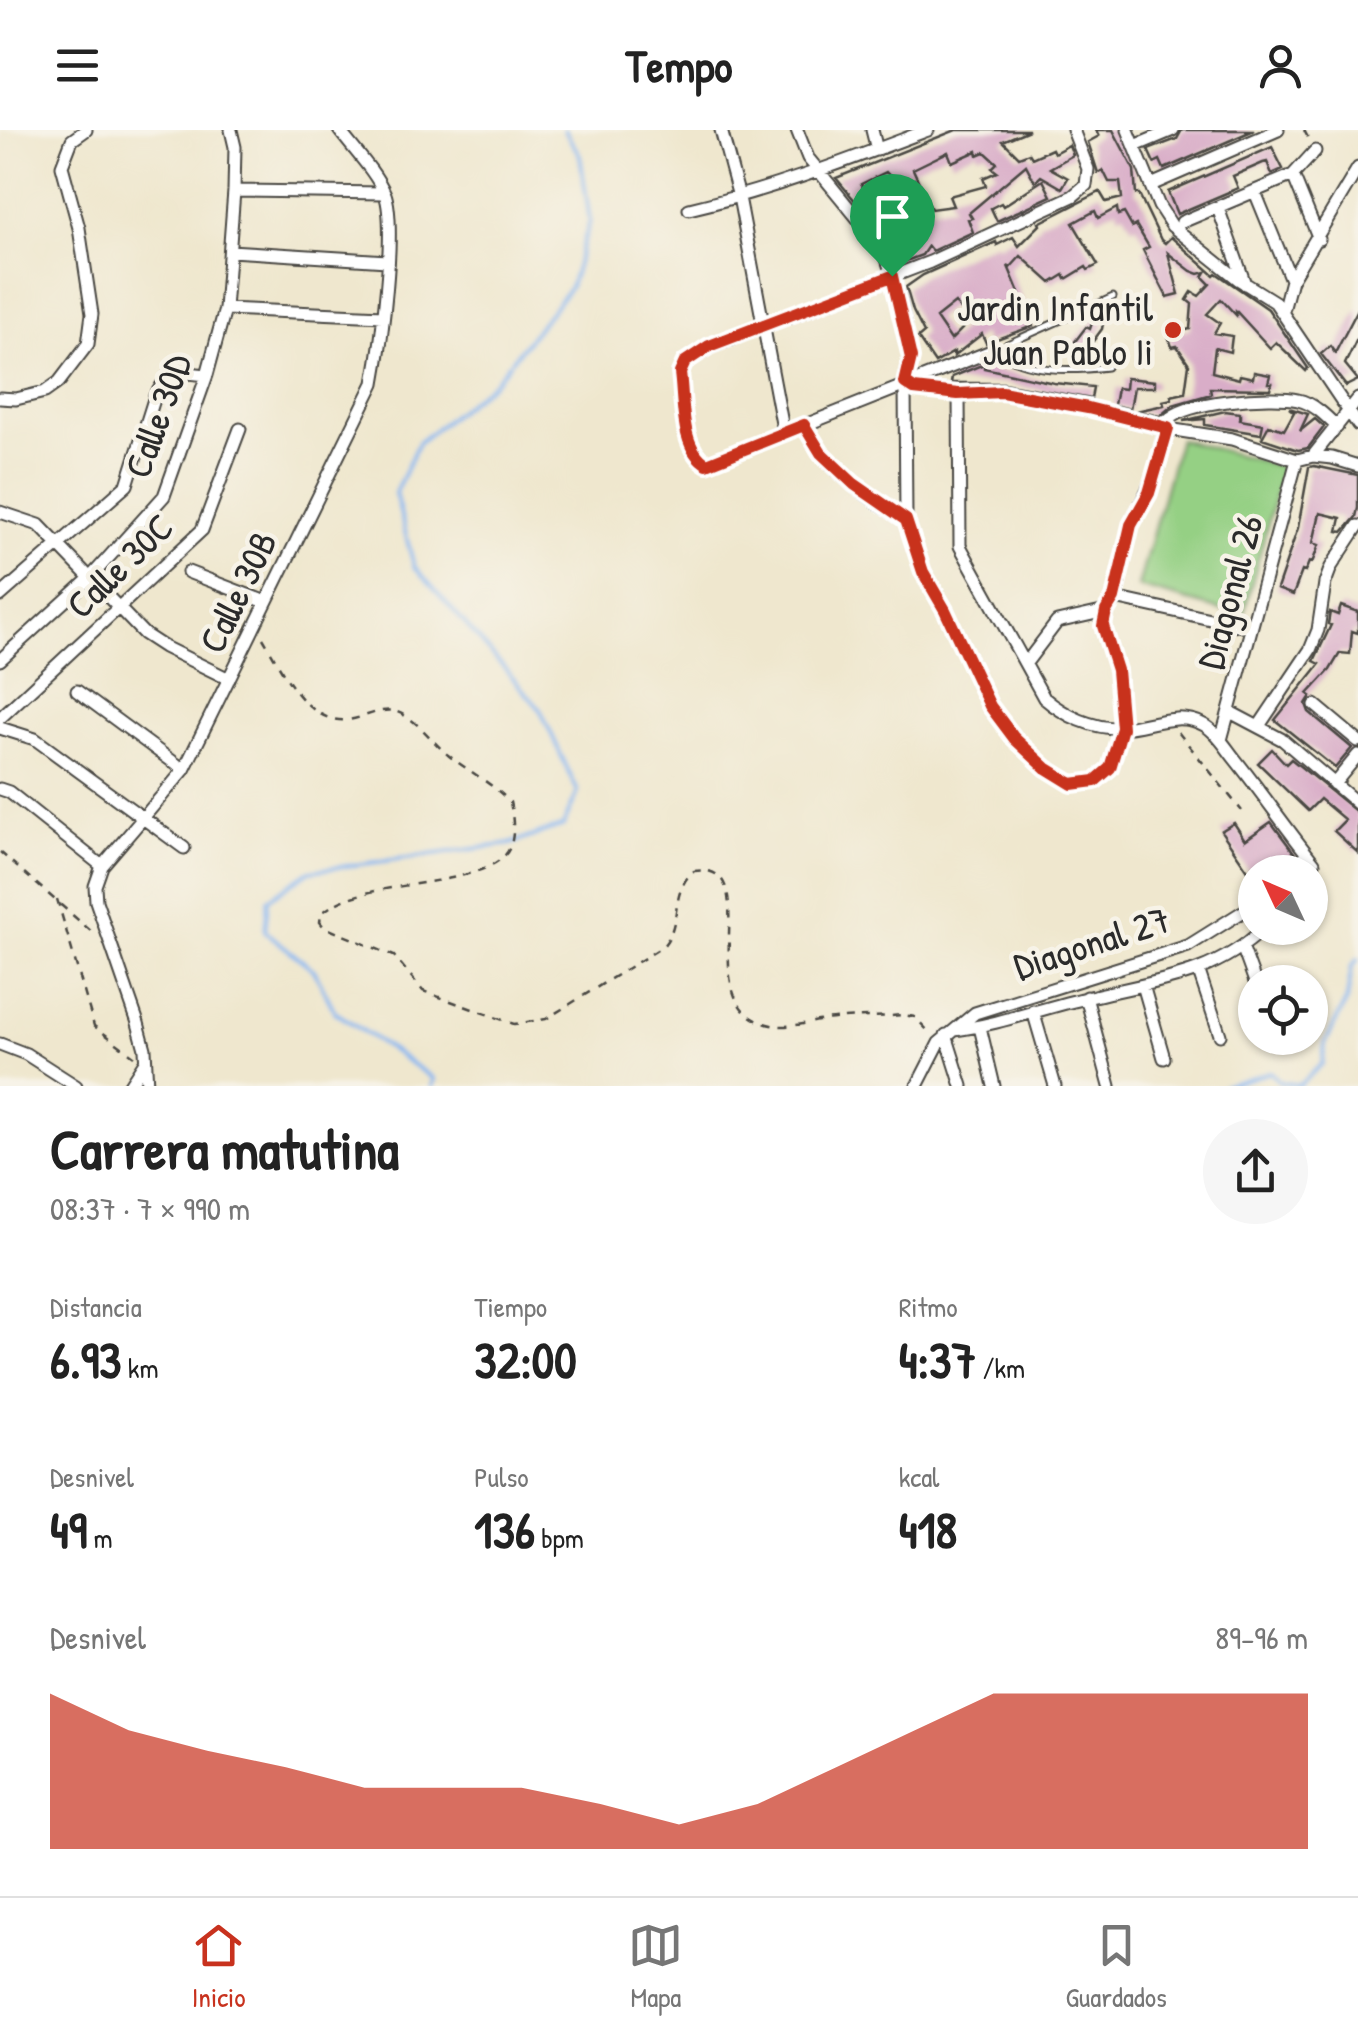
<!DOCTYPE html>
<html lang="es">
<meta charset="utf-8">
<style>
:root{--surface:#fff;--page:#f6f6f6;--text:#222;--muted:#767676;--line:#e0e0e0;--accent:#c8321e}
body{margin:0;font-family:"Patrick Hand",sans-serif;background:var(--page);color:var(--text);height:100vh;display:flex;flex-direction:column;font-size:38px;white-space:nowrap}
*{box-sizing:border-box;margin:0}
p{font-size:32px;color:var(--muted)}
.icon{flex:none;width:55px;height:55px;fill:none;stroke:currentColor;stroke-width:2;stroke-linecap:round;stroke-linejoin:round}
.map{position:relative;height:956px;overflow:hidden}
.drawer{display:flex;flex-direction:column;background:var(--surface);flex:1}
.drawer>*{flex:none}
.needle{width:65px;rotate:314deg}
.buttons{position:absolute;left:1238px;top:725px;display:grid;gap:20px}
.buttons a{display:grid;place-items:center;width:90px;height:90px;border-radius:50%;background:var(--surface);box-shadow:0 2px 8px #0004;font-size:50px}
.pin{position:absolute;display:grid;place-items:center;width:85px;height:85px;color:#fff;margin:-102px -42px;border-radius:50% 50% 50% 0;rotate:-45deg;box-shadow:0 0 10px #0007}
.pin .icon{rotate:45deg}
.round{display:grid;place-items:center;flex:none;width:105px;height:105px;border-radius:52px;background:var(--page)}
.summary{display:flex;align-items:center;justify-content:space-between;height:170px;padding:0 50px}
h1{font-size:55px;font-weight:700;line-height:75px}
.metrics{display:grid;grid-template-columns:repeat(3,1fr);gap:15px;height:170px;padding:10px 50px}
.metrics div{display:grid;align-content:center}
.metrics b{font-size:50px;font-weight:700}
.metrics small{font-size:28px;font-weight:400}
.metrics p{font-size:28px}
.chart{height:280px;padding:20px 50px}
.chart p{display:flex;justify-content:space-between}
.chart svg{width:100%;height:180px;margin-top:10px;fill:var(--accent);opacity:.7}
header{display:flex;justify-content:space-between;align-items:center;height:130px;padding:0 50px;background:var(--surface);font-size:45px;font-weight:700}
.tab-bar{display:flex;justify-content:space-around;align-items:center;height:140px;border-top:2px solid var(--line);background:var(--surface);font-size:28px;color:var(--muted)}
.tab-bar a{display:grid;justify-items:center;gap:5px}
.tab-bar .on{color:var(--accent)}
.map>svg:first-child{display:block}
.green{fill:#95d084;stroke:#607e58;stroke-width:2.5}
.lines{fill:none;stroke-linecap:round;stroke-linejoin:round}
.stream{stroke:#85b6f1;stroke-width:4}
.building{fill:#d9adc8;fill-rule:evenodd}
.service-casing{stroke:#484743;stroke-width:9}
.minor-casing{stroke:#484743;stroke-width:15}
.path{stroke:#484743;stroke-width:2.5;stroke-dasharray:8 8;stroke-linecap:butt}
.service{stroke:#fff;stroke-width:5}
.minor{stroke:#fff;stroke-width:11}
.route-casing{stroke:#fff;stroke-width:20}
.route{stroke:#c8321e;stroke-width:12}
.poi-dot{fill:#c8321e;stroke:#f7f3e8;stroke-width:4}
.labels{text-anchor:middle;stroke-width:9;stroke-linejoin:round;paint-order:stroke}
.poi-label{font-size:38px;fill:#2b2b2b;stroke:#f7f3e8;text-anchor:end}
.street-label{font-size:38px;fill:#2b2b2b;stroke:#f7f3e8}
</style>
<header><svg class="icon" aria-label="menu" viewBox="0 0 24 24"><path d="M4 6h16M4 12h16M4 18h16"/></svg>Tempo<svg class="icon" aria-label="person" viewBox="0 0 24 24"><circle cx="12" cy="8" r="4"/><path d="M4 21q1-7 8-7t8 7"/></svg></header>
<div class="map">
<svg width="1358" height="956" viewBox="0 0 1358 956">
<rect width="100%" height="100%" fill="#f7f3e8"/>
<filter id="ink" filterUnits="userSpaceOnUse"><feTurbulence type="fractalNoise" baseFrequency=".01" numOctaves="2"/><feDisplacementMap in="SourceGraphic" scale="20" xChannelSelector="R" yChannelSelector="G"/><feConvolveMatrix kernelMatrix="1 2 1 2 8 2 1 2 1" color-interpolation-filters="sRGB"/></filter>
<filter id="wash" filterUnits="userSpaceOnUse"><feTurbulence type="fractalNoise" baseFrequency=".0048" numOctaves="4" result="noise"/><feDisplacementMap in="SourceGraphic" scale="40" xChannelSelector="R" yChannelSelector="G"/><feGaussianBlur stdDeviation="2.25" result="paint"/><feColorMatrix in="noise" values="0 0 0 0 0 0 0 0 0 0 0 0 0 0 0 0 0 1.4 0 .05"/><feComposite in="paint" operator="in"/></filter>
<g filter="url(#wash)">
<rect width="100%" height="100%" fill="#efe7ce"/>
<path class="green" d="M1179,309L1283,337L1243,486L1138,457Z"/>
<g class="lines">
<path class="stream" d="M432,956L434,949L335,882L314,840L265,801L268,769L310,741L510,714L563,696L578,662L540,579L414,436L395,363L418,313L496,250L570,157L590,91L580,25L564,0
M1224,956L1270,942L1280,952L1299,955L1322,934L1325,914L1347,869L1352,836L1358,829"/>
</g>
<g id="blocks">
<path class="building" d="M956,0H1029L1003,11L1019,27L1029,23L1032,28L1052,19L1054,23L1069,15L1073,25L1050,38L1068,48L1062,58L1041,46L1035,52L1026,35L969,83L972,88L968,89L973,102L932,121L928,116L922,125L898,134L875,91L873,92L836,48ZM977,21L978,25L985,22L997,33L992,38L997,42L983,48L986,56L949,66L953,76L931,79L913,39L948,22L952,32ZM886,42L902,59L908,70L890,82L880,70L871,78L861,54Z
M1096,0H1113L1134,40L1136,64H1139L1161,110L1165,113L1171,107L1214,145L1216,143L1268,179L1308,238L1306,241L1276,212L1270,218L1236,181V185L1221,169L1207,184L1220,193L1214,203L1232,206L1230,222L1215,218L1212,242L1239,249L1240,245L1253,248L1254,242L1270,245L1268,253H1272L1270,259L1210,258L1211,264L1173,275L1160,286L1136,281L1164,275L1163,271L1172,269L1171,266L1185,263L1189,234L1177,216L1172,217L1168,205L1190,199L1192,174L1187,170L1192,162L1199,166L1210,154L1203,147L1206,142L1199,144L1191,141L1168,123L1179,164L1167,167L1143,120L1149,117L1136,95L1132,97L1124,83L1118,85L1117,78L1098,88L1095,81L1073,93L1098,135L1088,140L1086,137L1066,149L1064,145L1051,153L1021,126L1010,138L1008,136L1033,196L986,213L982,204L954,226V222L935,233L918,208L924,203L913,181L906,157L923,145L996,112L997,115L1013,107L1019,116L1040,95L1039,93L1100,62L1106,72L1122,68L1120,52H1109L1103,40L1098,43L1088,12L1099,6ZM955,173L971,190L951,210L936,188Z
M1182,0H1254L1164,39L1160,30L1154,33L1148,20L1177,9Z
M1272,17L1283,39L1272,44L1267,32L1263,33L1233,46L1238,58L1177,84L1168,62Z
M1043,50L1051,66L997,91L991,78L1001,73L1003,76Z
M1358,179V207L1345,234L1358,250L1346,256L1321,224L1330,216L1335,223Z
M1096,181L1105,183L1102,199L1085,222L1073,214L1086,197L1090,199Z
M984,234V238L1054,253L1093,257L1091,269L1003,253H951L952,247Z
M1126,248L1155,251V257H1134L1130,279L1114,275L1117,258L1125,259Z
M1289,278L1308,284L1300,301L1315,289L1324,297L1308,318L1298,320L1262,308L1269,295L1284,300L1294,282Z
M1225,281L1240,283V290L1263,294L1261,304L1205,295V289L1183,291Z
M1314,336L1358,345V378L1356,387L1343,402L1338,401L1341,388L1320,383L1313,413L1319,415L1312,433L1309,432L1305,442L1302,441L1293,465L1277,459L1298,398L1309,337Z
M1341,476L1358,482V503L1352,501L1350,524L1340,523L1330,540L1308,564L1311,566L1306,574L1309,582L1352,618L1335,638L1275,590L1320,534L1314,531L1331,495L1328,494L1330,482L1338,485Z
M1272,619L1286,634L1291,629L1358,683V723L1334,701L1345,690L1320,669L1308,681L1258,633Z
M1271,692L1295,724L1293,730L1283,742H1249L1221,701L1234,693L1245,710Z"/>
</g>
</g>
<g filter="url(#ink)">
<use href="#blocks" fill-opacity="0" stroke="#484743" stroke-width="2.5"/>
<g class="lines">
<g class="service-casing">
<path id="service" d="M1107,237C1074,241 1023,244 996,219L1113,167"/>
</g>
<g class="minor-casing">
<path id="minor" d="M721,0L739,67L784,304
M797,0L808,28L877,112L887,129L900,170L911,228L905,253L906,390L923,442L945,480L990,576L1014,608L1046,638L1071,654L1095,651L1110,637L1122,598L1117,540L1103,496L1106,481L1115,468L1251,498
M872,0L877,20
M1128,0L1159,76L1172,96L1238,149L1275,172L1358,295
M1135,16L1173,0
M1293,45L1319,109
M1151,55L1278,0
M234,61L384,63
M1255,62L1291,150
M1218,78L1245,154
M689,79C771,60 849,30 928,0
M1182,92L1293,45L1315,21
M230,121L387,131
M225,179L383,186
M1283,181L1291,150L1358,38
M996,219L707,334C680,319 684,271 680,243L685,232L709,217L930,132L1073,66L1086,55L1088,39L1073,0
M905,253L914,259L959,263L1002,262L1088,278L1168,299L1232,309L1297,330L1313,326L1332,328L1358,336
M959,263L960,416L1044,568C1065,586 1093,599 1121,598C1149,597 1177,580 1204,595C1217,602 1226,618 1235,629C1262,663 1287,699 1314,733L1310,748
M0,268L16,269L45,262L59,252L88,214L92,184L79,98L62,36L72,10L86,0
M804,295C824,337 867,368 906,390
M1313,326L1358,269
M0,382L39,395L144,504L164,517L229,549
M188,442L266,472
M0,466L127,355L155,266L167,247L178,242L207,245
M1115,468L1131,395L1157,340L1167,291C1183,271 1273,264 1298,270C1313,273 1326,286 1337,297
M0,530L90,448L164,366L207,245L225,179L234,61L235,17L231,0
M1026,533L1057,492L1106,481
M77,561L184,640
M1315,575L1358,611
M1230,582L1283,610L1358,674
M0,588L202,400L240,299
M1259,596L1310,520L1318,500L1325,453L1331,437L1358,396
M0,598L35,609L184,718
M1221,610L1297,330
M1334,654L1358,625
M0,659L9,662L102,736
M1293,742L1301,736L1306,723
M1243,819L1255,852
M1199,842L1220,905
M1143,855L1164,928
M1086,867L1110,956
M1033,881L1055,956
M980,897L994,956
M955,900C995,895 1034,881 1074,871C1143,852 1210,851 1264,798
M946,905L962,956
M0,914L26,924L76,956
M129,956L144,933
M147,956L145,919L138,893L96,771L95,756L102,736L184,640L374,253C381,216 397,97 385,64C375,41 354,20 339,0
M917,956L939,913L975,883L1188,816L1255,774"/>
</g>
<path class="path" d="M1304,0L1310,12
M263,508C281,538 306,595 348,590C363,588 380,578 394,581C416,587 431,611 448,625C468,641 492,653 510,672C513,687 517,712 505,725C471,761 360,747 321,784L320,792L324,797L394,826L423,861L514,894L546,889L662,817C683,795 669,761 694,741C768,731 690,870 764,893C784,900 805,893 825,890C851,886 877,888 903,885L915,887L930,903
M1178,602L1242,681
M0,722L93,803
M57,769L94,896L134,926"/>
<use href="#service" class="service"/>
<use href="#minor" class="minor"/>
</g>
</g>
<g class="lines" filter="url(#ink)">
<g class="route-casing">
<path id="route" d="M892,146L911,228L905,253L914,259L958,264L1002,262L1088,278L1168,298L1149,363L1131,395L1114,468L1106,481L1103,496L1117,540L1122,598L1110,638L1095,651L1072,654L1046,638L1014,608L990,576L945,480L923,442L906,390L854,354L821,323L804,295L707,334C680,319 684,271 680,243L685,232L709,216Z"/>
</g>
<use href="#route" class="route"/>
</g>
<circle class="poi-dot" cx="1173" cy="200" r="10"/>
<g class="labels">
<g class="poi-label">
<text x="1153" y="191">Jardin Infantil<tspan x="1153" dy="44">Juan Pablo Ii</tspan></text>
</g>
<g class="street-label">
<text transform="translate(158 286) rotate(-70)" y="13">Calle 30D</text>
<text transform="translate(120 436) rotate(-44)" y="13">Calle 30C</text>
<text transform="translate(238 462) rotate(-64)" y="13">Calle 30B</text>
<text transform="translate(1230 462) rotate(-75)" y="13">Diagonal 26</text>
<text transform="translate(1092 813) rotate(-18)" y="13">Diagonal 27</text>
</g>
</g>
</svg>
<div class="buttons">
<a><svg class="needle" viewBox="-14 -14 28 28"><path d="M0-13l5 13h-10z" fill="#e53935"/><path d="M0 13l5-13h-10z" fill="#767676"/></svg></a>
<a><svg class="icon" aria-label="locate" viewBox="0 0 24 24"><circle cx="12" cy="12" r="6"/><path d="M12 2v4M12 18v4M2 12h4M18 12h4"/></svg></a>
</div>
<div class="pin" style="left:892px;top:146px;background:#1e9e55"><svg class="icon" aria-label="arrive" viewBox="0 0 24 24"><path d="M6 21V4h12l-3 4 3 4H6"/></svg></div>
</div>
<section class="drawer">
<div class="summary"><div><h1>Carrera matutina</h1><p>08:37 · 7 × 990 m</p></div><a class="round"><svg class="icon" aria-label="share" viewBox="0 0 24 24"><path d="M12 15V3M7 8l5-5 5 5M5 13v7h14v-7"/></svg></a></div>
<div class="metrics">
<div><p>Distancia</p><b>6.93<small> km</small></b></div>
<div><p>Tiempo</p><b>32:00</b></div>
<div><p>Ritmo</p><b>4:37<small> /km</small></b></div>
</div>
<div class="metrics">
<div><p>Desnivel</p><b>49<small> m</small></b></div>
<div><p>Pulso</p><b>136<small> bpm</small></b></div>
<div><p>kcal</p><b>418</b></div>
</div>
<div class="chart"><p><span>Desnivel</span>89–96 m</p>
<svg viewBox="0 0 160 44" preserveAspectRatio="none"><path d="M0 44V6L10 15L20 20L30 24L40 29L50 29L60 29L70 33L80 38L90 33L100 24L110 15L120 6L130 6L140 6L150 6L160 6V44z"/></svg>
</div>
</section>
<nav class="tab-bar">
<a class="on"><svg class="icon" aria-label="home" viewBox="0 0 24 24"><path d="M3 11l9-7 9 7M6 9v11h12V9"/></svg>Inicio</a>
<a><svg class="icon" aria-label="map" viewBox="0 0 24 24"><path d="M3 6l6-2 6 2 6-2v14l-6 2-6-2-6 2zM9 4v14M15 6v14"/></svg>Mapa</a>
<a><svg class="icon" aria-label="saved" viewBox="0 0 24 24"><path d="M7 4h10v16l-5-4-5 4z"/></svg>Guardados</a>
</nav>
